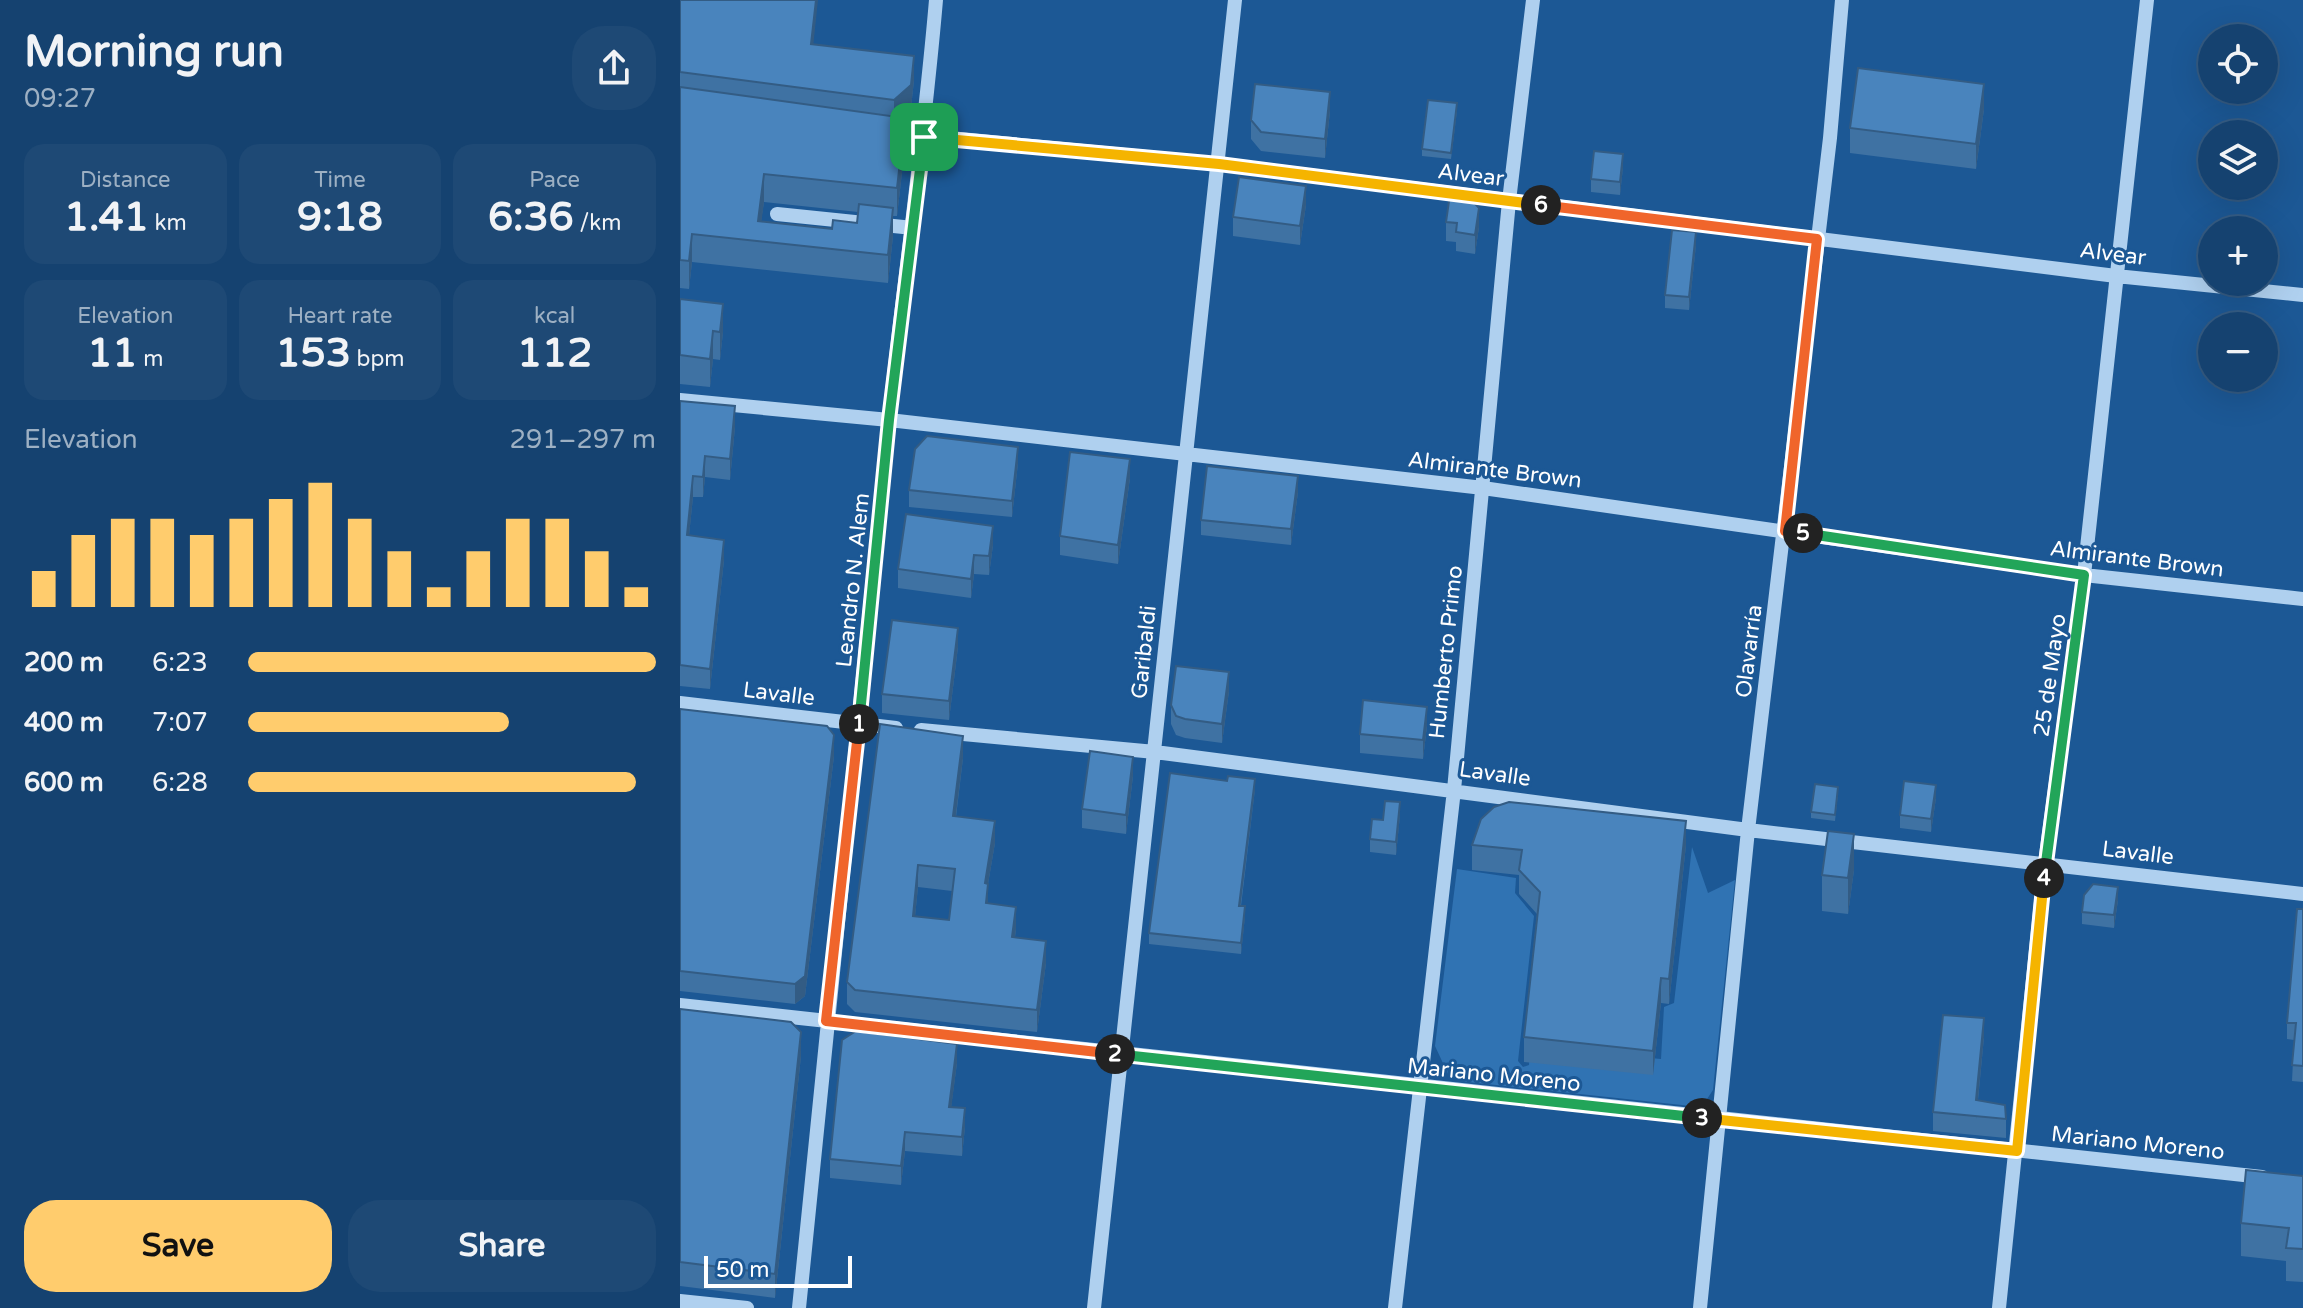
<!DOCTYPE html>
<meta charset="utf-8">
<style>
:root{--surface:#154270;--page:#1e4975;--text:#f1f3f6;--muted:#9db0c3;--line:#345b83;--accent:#ffcc6d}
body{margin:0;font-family:"Varela Round",sans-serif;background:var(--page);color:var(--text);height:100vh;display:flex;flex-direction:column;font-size:30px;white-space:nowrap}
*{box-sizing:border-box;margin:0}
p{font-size:26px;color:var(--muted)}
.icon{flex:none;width:44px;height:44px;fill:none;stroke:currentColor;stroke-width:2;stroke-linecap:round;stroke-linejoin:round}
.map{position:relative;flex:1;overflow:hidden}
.side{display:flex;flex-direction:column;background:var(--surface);width:680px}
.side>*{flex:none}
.controls{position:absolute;left:1518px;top:24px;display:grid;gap:16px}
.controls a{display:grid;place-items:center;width:80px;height:80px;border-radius:50%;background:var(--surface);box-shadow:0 8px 32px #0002,0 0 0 2px var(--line);font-size:40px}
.scale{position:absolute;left:24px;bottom:20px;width:148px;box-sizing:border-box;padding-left:8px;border:4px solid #fff;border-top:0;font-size:22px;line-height:28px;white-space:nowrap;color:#fff;-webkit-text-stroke:6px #1c5895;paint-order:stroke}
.pin{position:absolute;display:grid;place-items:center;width:68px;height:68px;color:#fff;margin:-34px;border-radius:16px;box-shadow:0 4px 12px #0006}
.km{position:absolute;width:40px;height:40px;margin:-20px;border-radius:50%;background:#222;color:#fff;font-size:22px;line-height:40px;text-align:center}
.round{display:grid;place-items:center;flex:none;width:84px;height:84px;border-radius:32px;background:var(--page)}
.summary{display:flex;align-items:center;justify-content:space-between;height:136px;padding:0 24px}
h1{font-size:44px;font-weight:700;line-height:60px}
.figures{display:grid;grid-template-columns:repeat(3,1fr);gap:12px;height:136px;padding:8px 24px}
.figures div{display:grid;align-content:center;border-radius:20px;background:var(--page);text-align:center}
.figures b{font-size:40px;font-weight:700}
.figures small{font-size:22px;font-weight:400}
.figures p{font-size:22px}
.chart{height:224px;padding:16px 24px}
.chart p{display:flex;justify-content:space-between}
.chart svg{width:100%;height:144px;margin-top:8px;stroke:var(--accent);stroke-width:6}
.cta{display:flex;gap:16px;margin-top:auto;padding:16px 24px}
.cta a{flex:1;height:92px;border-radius:32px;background:var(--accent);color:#111;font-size:32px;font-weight:700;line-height:92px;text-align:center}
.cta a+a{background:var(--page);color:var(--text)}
ul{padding:0 24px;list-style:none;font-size:26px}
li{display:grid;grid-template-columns:128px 96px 1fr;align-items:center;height:60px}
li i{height:20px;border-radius:10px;background:var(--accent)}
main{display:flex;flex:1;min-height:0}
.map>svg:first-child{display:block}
.green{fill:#3073b3}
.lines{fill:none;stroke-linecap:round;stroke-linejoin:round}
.minor{stroke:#afd0ef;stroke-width:14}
.wall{fill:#3f72a3;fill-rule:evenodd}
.shaded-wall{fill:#335c84}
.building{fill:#4984bd;stroke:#335c84;stroke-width:2;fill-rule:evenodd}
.split-1-casing{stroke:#fff;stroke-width:16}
.split-2-casing{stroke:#fff;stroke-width:16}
.split-3-casing{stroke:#fff;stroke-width:16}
.split-4-casing{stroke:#fff;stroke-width:16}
.split-5-casing{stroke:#fff;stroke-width:16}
.split-6-casing{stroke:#fff;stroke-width:16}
.split-7-casing{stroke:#fff;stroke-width:16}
.split-1{stroke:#22a559;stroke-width:10}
.split-2{stroke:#f0652b;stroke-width:10}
.split-3{stroke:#22a559;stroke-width:10}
.split-4{stroke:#f5b400;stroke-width:10}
.split-5{stroke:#22a559;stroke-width:10}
.split-6{stroke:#f0652b;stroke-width:10}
.split-7{stroke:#f5b400;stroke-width:10}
.labels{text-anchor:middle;stroke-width:6;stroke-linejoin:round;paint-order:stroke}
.street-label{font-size:22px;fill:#fff;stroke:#1c5895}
</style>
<main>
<section class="side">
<div class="summary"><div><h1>Morning run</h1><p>09:27</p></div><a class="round"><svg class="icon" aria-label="share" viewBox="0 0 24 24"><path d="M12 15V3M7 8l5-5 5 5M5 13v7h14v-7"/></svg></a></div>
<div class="figures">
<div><p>Distance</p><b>1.41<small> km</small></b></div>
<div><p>Time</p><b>9:18</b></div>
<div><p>Pace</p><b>6:36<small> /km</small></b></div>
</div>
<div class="figures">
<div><p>Elevation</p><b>11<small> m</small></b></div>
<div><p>Heart rate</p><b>153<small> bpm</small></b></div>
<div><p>kcal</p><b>112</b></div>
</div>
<div class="chart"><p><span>Elevation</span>291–297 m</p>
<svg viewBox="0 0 160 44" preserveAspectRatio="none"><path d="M5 44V33M15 44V22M25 44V17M35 44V17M45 44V22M55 44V17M65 44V11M75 44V6M85 44V17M95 44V27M105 44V38M115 44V27M125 44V17M135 44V17M145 44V27M155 44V38"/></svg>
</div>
<ul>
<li><b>200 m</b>6:23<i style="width:100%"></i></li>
<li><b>400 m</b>7:07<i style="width:64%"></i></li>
<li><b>600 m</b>6:28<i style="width:95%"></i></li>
</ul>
<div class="cta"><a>Save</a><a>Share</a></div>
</section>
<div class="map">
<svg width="1623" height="1308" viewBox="0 0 1623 1308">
<rect width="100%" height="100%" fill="#1c5895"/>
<path class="green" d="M1012,847L1028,893L1055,880L1033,1090L1027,1099L1011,1106L779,1081L768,1074L755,1046L777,869L836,878L835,893L854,916L838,1061L843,1067L849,1065L850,1047L981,1059L984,1007L994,1003Z"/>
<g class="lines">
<path class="minor" d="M207,132L539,164L1436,276L1623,295
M97,214L233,228
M0,400L209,420L803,488L1404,575L1623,599
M0,703L216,728
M241,730L475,752L1068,830L1623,894
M0,1005L1582,1177
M0,1301L67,1308
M119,1308C147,1012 178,716 209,420C224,280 244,141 256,0
M414,1308L555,0
M715,1308L774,790L829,201L853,0
M1020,1308L1068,830L1150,138L1162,0
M1319,1308L1365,863L1404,575L1467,0"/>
</g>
<path class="wall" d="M0,0L134,44L234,80L231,108L220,117L225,146L217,216H213V236L208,283L12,262L9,289L0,288ZM84,202L178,212L177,223L152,229L81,221Z
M1304,109L1296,169L1170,153V128Z
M777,110L771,159L742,156V149Z
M650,111L645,158L581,151L571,139V120Z
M943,167L940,195L911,192V179Z
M626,205L620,245L553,236V217Z
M766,222L799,227L795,254L776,251V242L766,241Z
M1016,245L1009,310L985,308V295Z
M0,299L43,332L40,360L33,359L30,387L0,384Z
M0,401L55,427L50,480L25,477L23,497H13L9,535L44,560L30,689L0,686Z
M338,463L332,517L229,507V490Z
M450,478L438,564L380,555V536Z
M618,492L611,545L521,535V520Z
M313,545L309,575L294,574L291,598L218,588V569Z
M278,647L269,720L202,713V694Z
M549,691L542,743L505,738L496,735L491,724V705Z
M0,709L154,756L125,996L115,1004L0,991Z
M747,726L743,759L680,753V734Z
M283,758L276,817L315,843L308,884V903L336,929L335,937L366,963L357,1032L175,1012L167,1004V982ZM238,887L272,891L269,920L235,916Z
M453,776L446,834L402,828V809Z
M575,789L561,906L565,916L561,954L469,944V933Z
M1158,793L1155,821L1131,818V812Z
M1256,798L1251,832L1220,828V815Z
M720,815L716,855L690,852V839L703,820Z
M792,845H1006L989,1004L981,1003L973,1075L844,1062V1037L857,914L839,894V875L792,870Z
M1174,870L1168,914L1142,911V875Z
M1438,900L1434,928L1402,924V912Z
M1623,909V1082L1612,1081L1614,1040L1607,1039V1023Z
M0,1009L121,1056L95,1298L0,1286Z
M1304,1037L1298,1100L1326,1119V1138L1253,1131V1112Z
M277,1063L271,1107L285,1127L282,1156L225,1151L221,1185L150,1178V1159Z
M1623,1176V1282L1606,1281V1261L1561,1256V1223Z"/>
<path class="shaded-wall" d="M136,0H138L131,67V44Z
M234,56V80L231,108L214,123V100Z
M1304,84V109L1296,169V144Z
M650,92V111L645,158V139Z
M225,118V146L217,216V188Z
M943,154V167L940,195V182Z
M84,174V202L79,241L78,221Z
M626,186V205L620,245V226Z
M213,208V236L208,283V255Z
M799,208V227L795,254V235Z
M1016,232V245L1009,310V297Z
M12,234V262L9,289V261Z
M43,304V332L40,360V332Z
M33,331V359L30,387V359Z
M55,406V427L50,480V459Z
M338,447V463L332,517V501Z
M25,456V477L23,497V477Z
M450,459V478L438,564V545Z
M13,476V497L7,556V535Z
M618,476V492L611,545V529Z
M313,526V545L309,575V556Z
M44,540V560L30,689V669Z
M294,555V574L291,598V579Z
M278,628V647L269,720V701Z
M549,672V691L542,743V724Z
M747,707V726L743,759V740Z
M154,735V756L125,996L115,1004V984Z
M283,736V758L273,838V816Z
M453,757V776L446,834V815Z
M575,779V789L559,916V906Z
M1256,785V798L1251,832V819Z
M720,802V815L716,855V842Z
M315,821V843L308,884V906L306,925L305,883Z
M1006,821V845L989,1004V979Z
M1174,834V870L1168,914V878Z
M238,865V887L233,938V916Z
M1438,887V900L1434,928V915Z
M565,906V916L561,954V943Z
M336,907V929L332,959V937Z
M366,941V963L357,1032V1010Z
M981,978V1003L973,1075V1051Z
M1304,1018V1037L1296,1119V1100Z
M121,1032V1056L95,1298V1274Z
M277,1044V1063L269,1126V1107Z
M285,1108V1127L282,1156V1137Z
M225,1132V1151L221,1185V1166Z"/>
<path class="building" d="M0,0H136L131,44L234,56L231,85L214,100L0,72Z
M1178,68L1304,84L1296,144L1170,128Z
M575,84L650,92L645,139L581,132L571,120Z
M0,87L225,118L217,188L84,174L78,221L152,229L153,220L177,223L179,204L213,208L208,255L12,234L9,261L0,260Z
M748,100L777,103L771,153L742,149Z
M914,151L943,154L940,182L911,179Z
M559,177L626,186L620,226L553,217Z
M770,194L788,196L799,208L795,235L776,232L777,223L766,222Z
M992,230L1016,232L1009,297L985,295Z
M0,299L43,304L40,332L33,331L30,359L0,355Z
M0,401L55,406L50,459L25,456L23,477L13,476L7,535L44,540L30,669L0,665Z
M247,436L338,447L332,501L229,490L235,449Z
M390,452L450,459L438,545L380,536Z
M527,466L618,476L611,529L521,520Z
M226,514L313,526L309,556L294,555L291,579L218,569Z
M212,620L278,628L269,701L202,694Z
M496,666L549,672L542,724L505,719L496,716L491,705Z
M683,700L747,707L743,740L680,734Z
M0,709L147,726L154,735L125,976L115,984L0,971Z
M200,724L283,736L273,816L315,821L305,883L308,884L306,903L336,907L332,937L366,941L357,1010L175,990L167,982ZM238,865L275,869L269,920L233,916Z
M410,751L453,757L446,815L402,809Z
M490,773L547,781L548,776L575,779L559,906H565L561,943L469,933Z
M1224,781L1256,785L1251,819L1220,815Z
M1135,784L1158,787L1155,815L1131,812Z
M705,801L720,802L716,842L690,839L692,819L703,820Z
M829,802L1006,821L989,979L981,978L973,1051L844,1037L860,892L839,870L842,850L792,845L801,819L814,807Z
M1148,831L1174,834L1168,878L1142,875Z
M1413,884L1438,887L1434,915L1402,912L1404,895Z
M1617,909H1623V1066L1612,1065L1616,1023H1607Z
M0,1009L111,1022L121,1032L95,1274L0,1262Z
M1263,1015L1304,1018L1296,1100L1325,1105L1326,1119L1253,1112Z
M176,1031L277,1044L269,1107L285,1108L282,1137L225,1132L221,1166L150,1159L162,1040Z
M1566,1170L1623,1176V1249L1606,1248L1609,1228L1561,1223Z"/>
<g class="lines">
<g class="split-1-casing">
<path id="split-1" d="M179,724L209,420L244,137"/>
</g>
<g class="split-2-casing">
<path id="split-2" d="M179,724L146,1021L435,1054"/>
</g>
<g class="split-3-casing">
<path id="split-3" d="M435,1054L1022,1118"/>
</g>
<g class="split-4-casing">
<path id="split-4" d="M1022,1118L1337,1151L1364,878"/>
</g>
<g class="split-5-casing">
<path id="split-5" d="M1123,533L1404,575L1364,878"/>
</g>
<g class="split-6-casing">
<path id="split-6" d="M861,205L1137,239L1105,531L1123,533"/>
</g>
<g class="split-7-casing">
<path id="split-7" d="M244,137L539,164L861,205"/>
</g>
<use href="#split-1" class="split-1"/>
<use href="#split-2" class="split-2"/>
<use href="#split-3" class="split-3"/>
<use href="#split-4" class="split-4"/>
<use href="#split-5" class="split-5"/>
<use href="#split-6" class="split-6"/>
<use href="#split-7" class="split-7"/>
</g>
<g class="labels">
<g class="street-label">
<text transform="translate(791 174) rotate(7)" y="8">Alvear</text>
<text transform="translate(1433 253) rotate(7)" y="8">Alvear</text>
<text transform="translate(815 469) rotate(7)" y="8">Almirante Brown</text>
<text transform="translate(1457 558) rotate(7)" y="8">Almirante Brown</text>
<text transform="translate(172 580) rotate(-84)" y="8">Leandro N. Alem</text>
<text transform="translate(1068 651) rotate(-83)" y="8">Olavarría</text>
<text transform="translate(463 652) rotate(-84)" y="8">Garibaldi</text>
<text transform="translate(765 652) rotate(-84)" y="8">Humberto Primo</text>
<text transform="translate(1369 675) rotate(-82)" y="8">25 de Mayo</text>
<text transform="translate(99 693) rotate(7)" y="8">Lavalle</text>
<text transform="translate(815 773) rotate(8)" y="8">Lavalle</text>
<text transform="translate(1458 852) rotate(7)" y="8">Lavalle</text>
<text transform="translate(814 1074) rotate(6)" y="8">Mariano Moreno</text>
<text transform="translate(1458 1142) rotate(6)" y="8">Mariano Moreno</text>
</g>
</g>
</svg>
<div class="controls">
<a><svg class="icon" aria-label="locate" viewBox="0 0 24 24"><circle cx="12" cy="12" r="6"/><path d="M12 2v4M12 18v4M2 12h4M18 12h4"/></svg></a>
<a><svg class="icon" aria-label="layers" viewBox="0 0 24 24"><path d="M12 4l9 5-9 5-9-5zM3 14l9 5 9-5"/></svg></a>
<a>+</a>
<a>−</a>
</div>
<div class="scale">50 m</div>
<div class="pin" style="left:244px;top:137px;background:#1e9e55"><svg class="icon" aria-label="arrive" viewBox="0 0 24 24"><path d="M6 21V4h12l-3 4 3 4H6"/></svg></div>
<b class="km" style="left:179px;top:724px">1</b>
<b class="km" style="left:435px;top:1054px">2</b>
<b class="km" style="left:1022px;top:1118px">3</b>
<b class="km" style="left:1364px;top:878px">4</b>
<b class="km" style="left:1123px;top:533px">5</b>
<b class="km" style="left:861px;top:205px">6</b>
</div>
</main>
